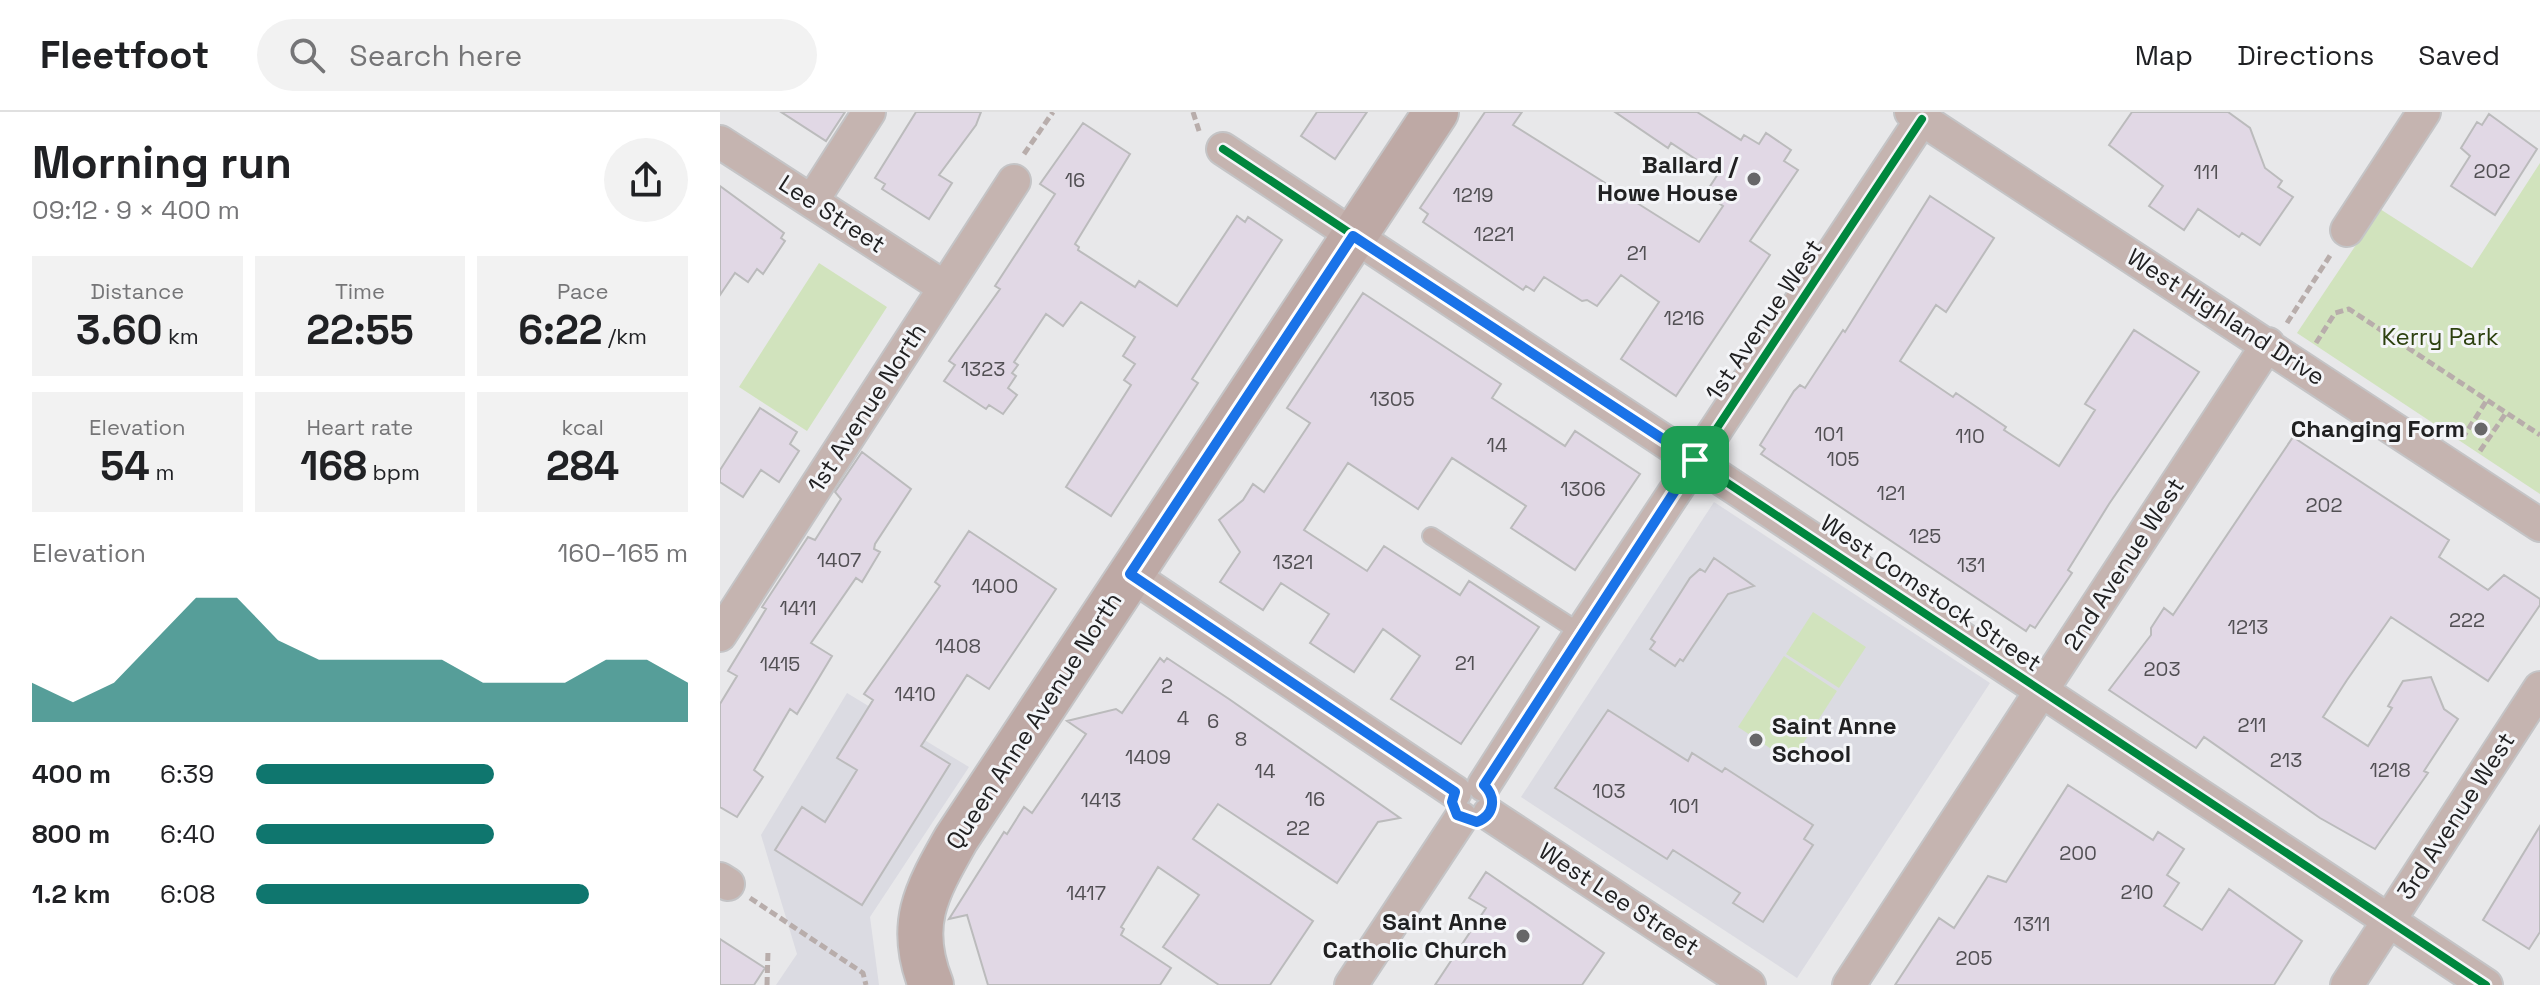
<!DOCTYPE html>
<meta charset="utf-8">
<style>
:root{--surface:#fff;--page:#f2f2f2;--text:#202124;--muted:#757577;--line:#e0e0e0;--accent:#0f766e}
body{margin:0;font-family:"Space Grotesk",sans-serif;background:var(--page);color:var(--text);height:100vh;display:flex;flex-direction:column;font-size:30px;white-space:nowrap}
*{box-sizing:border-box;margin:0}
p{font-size:26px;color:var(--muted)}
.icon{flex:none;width:44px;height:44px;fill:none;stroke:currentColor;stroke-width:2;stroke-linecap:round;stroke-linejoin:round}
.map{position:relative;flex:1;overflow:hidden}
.details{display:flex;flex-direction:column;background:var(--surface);width:720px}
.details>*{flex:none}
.pin{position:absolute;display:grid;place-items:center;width:68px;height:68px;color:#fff;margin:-34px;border-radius:16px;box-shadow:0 4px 12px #0006}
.round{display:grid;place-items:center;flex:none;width:84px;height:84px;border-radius:42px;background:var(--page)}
.overview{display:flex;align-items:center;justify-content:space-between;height:136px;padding:0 32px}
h1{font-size:44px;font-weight:700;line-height:60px}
.figures{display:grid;grid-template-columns:repeat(3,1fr);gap:12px;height:136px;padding:8px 32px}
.figures div{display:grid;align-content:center;border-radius:0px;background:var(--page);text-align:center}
.figures b{font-size:40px;font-weight:700}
.figures small{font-size:22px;font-weight:400}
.figures p{font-size:22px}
.chart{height:224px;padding:16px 32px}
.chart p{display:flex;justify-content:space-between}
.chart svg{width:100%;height:144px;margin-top:8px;fill:var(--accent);opacity:.7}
ul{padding:0 32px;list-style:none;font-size:26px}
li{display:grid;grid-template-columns:128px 96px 1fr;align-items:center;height:60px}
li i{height:20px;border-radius:10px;background:var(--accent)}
header{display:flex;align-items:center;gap:48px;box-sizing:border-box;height:112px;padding:0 40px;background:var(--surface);border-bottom:2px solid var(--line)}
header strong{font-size:38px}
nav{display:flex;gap:44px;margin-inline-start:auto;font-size:28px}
.search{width:560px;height:72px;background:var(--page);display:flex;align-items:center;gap:20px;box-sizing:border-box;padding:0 28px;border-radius:44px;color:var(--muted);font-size:30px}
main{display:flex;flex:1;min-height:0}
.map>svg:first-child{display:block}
.built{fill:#dbdbe2}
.green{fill:#d1e3bd}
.building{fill:#e1d8e5;stroke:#bbbbbc;stroke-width:2}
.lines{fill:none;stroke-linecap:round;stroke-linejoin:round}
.service-casing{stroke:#c4c4c6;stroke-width:20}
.minor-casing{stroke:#c4c4c6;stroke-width:36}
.secondary-casing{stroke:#c4c4c6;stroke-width:48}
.path{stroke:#b8adab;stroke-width:5;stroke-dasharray:8 4;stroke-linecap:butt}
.service{stroke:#c5b4b0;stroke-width:16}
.minor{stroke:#c5b4b0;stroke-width:32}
.secondary{stroke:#bea9a5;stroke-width:44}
.cycleway-casing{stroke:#f4f5f8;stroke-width:13}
.cycleway{stroke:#00873e;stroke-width:8}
.route-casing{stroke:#fff;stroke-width:16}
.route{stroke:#1a73e8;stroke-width:10}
.poi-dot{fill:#676768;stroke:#f4f5f8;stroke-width:3}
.labels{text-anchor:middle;stroke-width:6;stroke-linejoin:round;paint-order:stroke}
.number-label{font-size:20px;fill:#525054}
.poi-label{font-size:24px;font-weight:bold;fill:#212122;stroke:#f4f5f8;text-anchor:end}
.street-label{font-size:24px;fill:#212122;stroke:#f4f5f8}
.park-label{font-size:24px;fill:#2d410f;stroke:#f4f5f8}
</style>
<header>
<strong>Fleetfoot</strong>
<div class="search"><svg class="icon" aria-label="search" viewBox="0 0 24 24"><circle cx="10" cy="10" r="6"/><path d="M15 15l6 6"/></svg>Search here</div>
<nav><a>Map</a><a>Directions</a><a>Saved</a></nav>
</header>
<main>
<section class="details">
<div class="overview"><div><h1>Morning run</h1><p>09:12 · 9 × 400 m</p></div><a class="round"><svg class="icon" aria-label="share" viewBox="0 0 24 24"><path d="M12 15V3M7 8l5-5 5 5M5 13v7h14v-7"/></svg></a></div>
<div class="figures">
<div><p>Distance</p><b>3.60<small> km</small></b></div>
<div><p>Time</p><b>22:55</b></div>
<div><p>Pace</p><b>6:22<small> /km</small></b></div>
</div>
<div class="figures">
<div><p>Elevation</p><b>54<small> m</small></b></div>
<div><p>Heart rate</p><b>168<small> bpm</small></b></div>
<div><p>kcal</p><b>284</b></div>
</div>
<div class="chart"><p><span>Elevation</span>160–165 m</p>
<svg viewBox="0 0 160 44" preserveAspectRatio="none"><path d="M0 44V32L10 38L20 32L30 19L40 6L50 6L60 19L70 25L80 25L90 25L100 25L110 32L120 32L130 32L140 25L150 25L160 32V44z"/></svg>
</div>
<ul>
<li><b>400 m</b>6:39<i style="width:55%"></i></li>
<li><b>800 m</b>6:40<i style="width:55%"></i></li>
<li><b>1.2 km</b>6:08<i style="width:77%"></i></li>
</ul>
</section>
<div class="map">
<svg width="1820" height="873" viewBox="0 0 1820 873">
<rect width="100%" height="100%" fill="#e8e8ea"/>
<path class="built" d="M994,390L1270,571L1077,866L801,685Z
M127,581L249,655L150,805L159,873H56L77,842L41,723Z"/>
<path class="green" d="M1820,51V382L1577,221L1660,97L1752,156Z
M99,151L167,195L87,319L19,275Z
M1093,500L1146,535L1119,576L1066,542Z
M1064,544L1117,579L1071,650L1018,615Z"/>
<path class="building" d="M61,0H125L106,29Z
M196,0H261L256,13L219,63L232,71L209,107L162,77L165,72L155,66Z
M597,0H647L615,47L581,24Z
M765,0H802L793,13L979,130L1003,94L985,82L998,62L951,31L948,36L895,0H977L1021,28L1024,23L1039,32L1046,21L1071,38L1064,49L1078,58L1030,129L1050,143L956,284L901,247L939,190L901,163L877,194L867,188L862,189L824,165L814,179L806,174L803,178L703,110L708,102L700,96Z
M1412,0H1508L1530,16L1545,56L1562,69L1558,75L1573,85L1540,133L1522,121L1519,125L1478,97L1464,118L1429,94L1443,74L1389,33Z
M1769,2L1817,37L1775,103L1731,74L1750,44L1741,36L1757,10L1762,13Z
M363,11L410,42L355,132L359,135L358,138L415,175L419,169L457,194L517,104L525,110L528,105L562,128L472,267L478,271L391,404L346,375L411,273L404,268L415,252L403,244L415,225L361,190L343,214L326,202L294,250L298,253L292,261L296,264L288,276L297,283L283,302L269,293L266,297L224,269L235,253L229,249L280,177L275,174L335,82L320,72Z
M0,74L64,121L61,126L65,129L43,162L37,157L28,170L15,161L0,183Z
M1210,84L1274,126L1226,200L1216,193L1180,249L1233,285L1236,281L1286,315L1284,318L1339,354L1375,298L1365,292L1414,218L1479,260L1389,392L1348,458L1352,461L1315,516L1310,513L1306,519L1041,342L1045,337L1040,333L1074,279L1080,273L1085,276L1123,218L1125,220Z
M643,181L781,272L772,286L845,334L855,319L920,362L855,458L791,416L806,394L732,346L698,397L628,351L584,418L647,459L664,434L740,483L749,469L819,515L741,632L671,587L700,544L663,517L634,560L590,531L609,502L561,471L543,498L500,470L520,440L499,408L523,388L533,372L544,380L590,311L567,296Z
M40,296L77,320L70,332L79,339L59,370L41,358L23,385L0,370V358Z
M1573,325L1729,428L1719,445L1768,478L1784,463L1820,487V493L1768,569L1671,505L1627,568L1603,605L1648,634L1672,596L1668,594L1683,569L1711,565L1724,597L1738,607L1704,659L1708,661L1655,737L1600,706L1484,625L1476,636L1389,578L1431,523V516L1444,496L1453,503Z
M142,340L191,377L155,432L154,437L160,440L142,470L136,466L91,531L112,544L77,602L70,597L34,658L43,665L17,705L0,695V592L17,564L8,559L46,497L42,495L88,425L95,428L121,387L115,380Z
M249,419L336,477L269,577L247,563L201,634L230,652L142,793L55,738L82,695L105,710L137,658L117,646L153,588L144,582L220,474L215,470Z
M994,446L1034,474L1008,482L963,549L960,547L955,554L930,537L935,530L931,527L970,466L980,457L985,460Z
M440,546L444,550L447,546L509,587L680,706L658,710L617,771L498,692L473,727L593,809L550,873H499L443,835L479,783L438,755L401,815L404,817L401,823L451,856L440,873H268L247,803L229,807L284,720L287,722L304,695L312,701L366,622L347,609L396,597L402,601Z
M888,598L968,649L972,641L1002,660L1005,656L1093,713L1084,727L1093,733L1043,810L1013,791L1020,781L953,738L947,747L835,676Z
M1348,673L1433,728L1438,720L1464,737L1447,763L1459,771L1444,794L1482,818L1509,777L1582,829L1554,873H1175L1219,806L1234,816L1268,764L1286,770Z
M1820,714V820L1809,837L1763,808Z
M766,760L884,841L862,873H715L766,796L749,786Z
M0,827L45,856L34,873H0Z"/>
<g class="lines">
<g class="service-casing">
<path id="service" d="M711,424L861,521"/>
</g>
<g class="minor-casing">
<path id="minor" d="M1191,0L1820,413
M0,30L224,175
M503,37L1766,873
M92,89L149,0
M1627,118L1704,0
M410,462L735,680
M0,523L294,69
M764,673L861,521L1202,7
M769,702L1029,873
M0,767L8,772
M631,873L741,706
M1129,873L1548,232
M1627,873L1820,576"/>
</g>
<g class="secondary-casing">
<path id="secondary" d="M211,873C187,813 206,780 236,727L716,0"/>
</g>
<path class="path" d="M473,0L480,22
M304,42L333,0
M1567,211L1611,142
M1596,231L1615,201L1629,197L1820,323
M1742,327L1767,288
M1760,339L1786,301
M30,786L143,861L146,873
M47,873L48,839"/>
<use href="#service" class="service"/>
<use href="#minor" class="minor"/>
<use href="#secondary" class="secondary"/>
<g class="cycleway-casing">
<path id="cycleway" d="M503,37L1766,873
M764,673L861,521L1202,7"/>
</g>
<use href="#cycleway" class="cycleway"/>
</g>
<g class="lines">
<g class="route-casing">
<path id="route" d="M633,124L975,348L764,673C777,686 774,703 757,710L737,703L732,690L735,680L410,462Z"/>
</g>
<use href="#route" class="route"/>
</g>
<g class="poi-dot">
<circle cx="1034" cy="67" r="8"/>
<circle cx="1761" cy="317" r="8"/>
<circle cx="1036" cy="628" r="8"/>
<circle cx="803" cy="824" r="8"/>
</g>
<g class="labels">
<g class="number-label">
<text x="1772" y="66">202</text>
<text x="1486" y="67">111</text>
<text x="355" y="75">16</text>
<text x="753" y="90">1219</text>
<text x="774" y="129">1221</text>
<text x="917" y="148">21</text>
<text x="964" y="213">1216</text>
<text x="263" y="264">1323</text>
<text x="672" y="294">1305</text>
<text x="1109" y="329">101</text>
<text x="1250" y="331">110</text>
<text x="777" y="340">14</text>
<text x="1123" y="354">105</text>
<text x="863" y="384">1306</text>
<text x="1171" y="388">121</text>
<text x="1604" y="400">202</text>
<text x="1205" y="431">125</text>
<text x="119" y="455">1407</text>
<text x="573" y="457">1321</text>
<text x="1251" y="460">131</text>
<text x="275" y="481">1400</text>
<text x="78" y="503">1411</text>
<text x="1747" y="515">222</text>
<text x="1528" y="522">1213</text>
<text x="238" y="541">1408</text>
<text x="745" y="558">21</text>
<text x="60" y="559">1415</text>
<text x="1442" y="564">203</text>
<text x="447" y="581">2</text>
<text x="195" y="589">1410</text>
<text x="463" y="613">4</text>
<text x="493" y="616">6</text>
<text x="1532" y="620">211</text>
<text x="521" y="634">8</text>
<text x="428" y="652">1409</text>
<text x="1566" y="655">213</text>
<text x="1670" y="665">1218</text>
<text x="545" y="666">14</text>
<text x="889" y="686">103</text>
<text x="595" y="694">16</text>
<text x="381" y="695">1413</text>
<text x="964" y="701">101</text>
<text x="578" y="723">22</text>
<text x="1358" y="748">200</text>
<text x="1417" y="787">210</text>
<text x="366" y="788">1417</text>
<text x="1312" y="819">1311</text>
<text x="1254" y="853">205</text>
</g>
<g class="poi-label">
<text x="1018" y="61">Ballard /<tspan x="1018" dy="28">Howe House</tspan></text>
<text x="1745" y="325">Changing Form</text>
<text x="1052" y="622" text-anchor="start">Saint Anne<tspan x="1052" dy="28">School</tspan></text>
<text x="787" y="818">Saint Anne<tspan x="787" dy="28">Catholic Church</tspan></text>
</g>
<g class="street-label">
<text transform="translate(112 102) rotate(33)" y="8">Lee Street</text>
<text transform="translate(1506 205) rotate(33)" y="8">West Highland Drive</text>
<text transform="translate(1044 208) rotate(-56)" y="8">1st Avenue West</text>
<text transform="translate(147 296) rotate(-57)" y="8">1st Avenue North</text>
<text transform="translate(1404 452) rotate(-57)" y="8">2nd Avenue West</text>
<text transform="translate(1211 481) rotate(34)" y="8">West Comstock Street</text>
<text transform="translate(314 609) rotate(-57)" y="8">Queen Anne Avenue North</text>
<text transform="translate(1736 704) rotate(-57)" y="8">3rd Avenue West</text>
<text transform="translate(899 787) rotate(33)" y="8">West Lee Street</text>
</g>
<g class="park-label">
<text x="1720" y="233">Kerry Park</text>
</g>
</g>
</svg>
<div class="pin" style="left:975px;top:348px;background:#1e9e55"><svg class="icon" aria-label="arrive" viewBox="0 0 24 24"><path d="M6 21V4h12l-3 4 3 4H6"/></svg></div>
</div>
</main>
